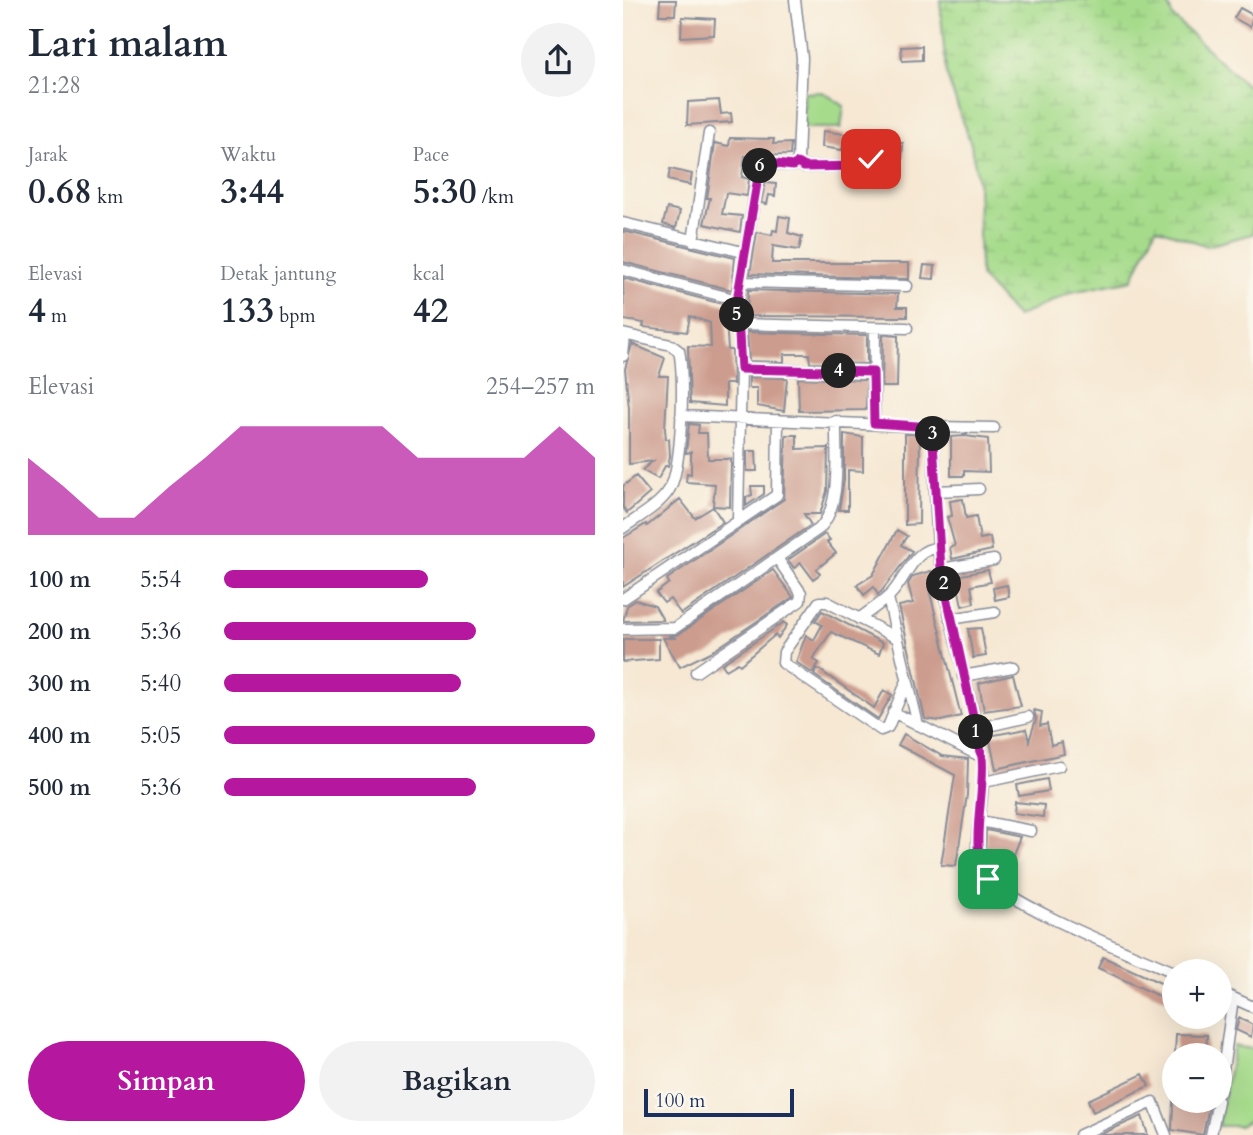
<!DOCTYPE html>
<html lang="id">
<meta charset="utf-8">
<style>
:root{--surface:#fff;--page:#f2f2f3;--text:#1f2937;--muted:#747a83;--accent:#b5179e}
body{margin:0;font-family:Cardo,serif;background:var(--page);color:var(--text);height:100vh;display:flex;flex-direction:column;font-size:26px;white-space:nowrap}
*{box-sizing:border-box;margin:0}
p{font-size:23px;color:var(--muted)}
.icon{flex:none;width:38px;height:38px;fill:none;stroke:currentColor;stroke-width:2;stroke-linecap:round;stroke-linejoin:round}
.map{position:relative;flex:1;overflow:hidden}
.drawer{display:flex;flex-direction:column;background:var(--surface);width:623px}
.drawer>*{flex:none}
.fabs{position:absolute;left:539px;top:959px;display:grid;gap:14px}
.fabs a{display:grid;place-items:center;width:70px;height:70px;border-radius:50%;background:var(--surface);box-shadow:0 7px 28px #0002;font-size:35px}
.scale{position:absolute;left:21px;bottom:18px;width:150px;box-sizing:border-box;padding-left:7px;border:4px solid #1b2f5e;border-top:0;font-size:19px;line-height:24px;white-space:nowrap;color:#1b2f5e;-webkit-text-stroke:5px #fbf7ec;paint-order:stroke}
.pin{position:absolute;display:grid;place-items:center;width:60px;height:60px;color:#fff;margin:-30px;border-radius:14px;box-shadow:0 4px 10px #0006}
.km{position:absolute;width:35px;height:35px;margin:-18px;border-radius:50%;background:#222;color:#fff;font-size:19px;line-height:35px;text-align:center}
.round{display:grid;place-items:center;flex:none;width:74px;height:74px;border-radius:37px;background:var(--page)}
.head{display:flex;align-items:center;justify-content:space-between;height:119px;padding:0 28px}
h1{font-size:38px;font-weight:800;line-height:52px}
.metrics{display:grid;grid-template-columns:repeat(3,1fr);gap:10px;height:119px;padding:7px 28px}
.metrics div{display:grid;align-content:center}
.metrics b{font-size:35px;font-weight:800}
.metrics small{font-size:19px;font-weight:400}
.metrics p{font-size:19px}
.chart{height:196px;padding:14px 28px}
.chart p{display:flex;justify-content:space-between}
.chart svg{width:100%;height:126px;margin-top:7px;fill:var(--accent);opacity:.7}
.action{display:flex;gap:14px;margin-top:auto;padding:14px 28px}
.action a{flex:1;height:80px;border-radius:42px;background:var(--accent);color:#fff;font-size:28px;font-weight:800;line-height:80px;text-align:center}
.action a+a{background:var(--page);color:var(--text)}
ul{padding:0 28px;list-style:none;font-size:23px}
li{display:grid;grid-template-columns:112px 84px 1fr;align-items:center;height:52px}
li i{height:18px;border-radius:9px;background:var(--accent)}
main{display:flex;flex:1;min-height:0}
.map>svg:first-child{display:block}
.green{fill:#a6db8b;stroke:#608574;stroke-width:2}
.wetland{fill:url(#wetland-marsh);stroke:#608574;stroke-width:2}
.building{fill:#cc9c8e}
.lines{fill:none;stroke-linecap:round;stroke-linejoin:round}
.minor-casing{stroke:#888c98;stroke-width:13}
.minor{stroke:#fff;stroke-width:10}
.route-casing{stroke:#fff;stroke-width:14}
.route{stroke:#b5179e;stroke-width:9}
</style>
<main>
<section class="drawer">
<div class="head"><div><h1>Lari malam</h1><p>21:28</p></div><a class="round"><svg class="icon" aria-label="share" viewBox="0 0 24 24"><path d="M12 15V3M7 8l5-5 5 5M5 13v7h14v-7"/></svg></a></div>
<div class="metrics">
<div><p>Jarak</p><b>0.68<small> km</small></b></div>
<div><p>Waktu</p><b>3:44</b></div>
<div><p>Pace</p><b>5:30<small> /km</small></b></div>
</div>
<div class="metrics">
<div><p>Elevasi</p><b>4<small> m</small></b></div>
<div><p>Detak jantung</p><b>133<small> bpm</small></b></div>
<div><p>kcal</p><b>42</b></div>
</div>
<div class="chart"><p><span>Elevasi</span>254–257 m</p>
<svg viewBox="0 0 160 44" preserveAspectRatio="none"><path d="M0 44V17L10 27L20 38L30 38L40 27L50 17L60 6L70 6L80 6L90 6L100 6L110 17L120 17L130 17L140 17L150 6L160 17V44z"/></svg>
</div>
<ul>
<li><b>100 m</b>5:54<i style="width:55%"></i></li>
<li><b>200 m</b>5:36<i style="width:68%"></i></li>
<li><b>300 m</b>5:40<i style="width:64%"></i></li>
<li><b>400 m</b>5:05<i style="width:100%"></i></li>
<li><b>500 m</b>5:36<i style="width:68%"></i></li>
</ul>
<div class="action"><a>Simpan</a><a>Bagikan</a></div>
</section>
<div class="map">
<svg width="630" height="1135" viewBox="0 0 630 1135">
<defs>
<pattern id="wetland-marsh" width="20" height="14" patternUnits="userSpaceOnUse" patternTransform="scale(1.75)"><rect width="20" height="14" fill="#a6db8b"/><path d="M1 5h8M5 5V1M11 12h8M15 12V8" fill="none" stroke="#8ebc7a"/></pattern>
</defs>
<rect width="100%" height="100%" fill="#fbf7ec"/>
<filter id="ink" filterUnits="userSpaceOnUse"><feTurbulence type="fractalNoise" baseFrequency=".0143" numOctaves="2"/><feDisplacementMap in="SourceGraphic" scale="14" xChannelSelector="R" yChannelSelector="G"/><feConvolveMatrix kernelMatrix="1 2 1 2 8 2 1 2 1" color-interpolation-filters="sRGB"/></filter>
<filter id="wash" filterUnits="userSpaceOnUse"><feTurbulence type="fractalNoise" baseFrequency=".00686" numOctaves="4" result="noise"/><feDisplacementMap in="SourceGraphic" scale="28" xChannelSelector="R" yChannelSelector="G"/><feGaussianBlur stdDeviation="1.57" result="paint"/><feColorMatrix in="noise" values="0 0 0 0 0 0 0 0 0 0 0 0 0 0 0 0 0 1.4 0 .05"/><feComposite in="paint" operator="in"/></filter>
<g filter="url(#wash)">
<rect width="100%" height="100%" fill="#f6e8d3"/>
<path class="green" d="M200,92L221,106L218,128H181V93Z
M611,1046L630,1049V1118L617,1126H595Z"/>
<path class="wetland" d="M317,0H543L550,17L623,85L630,87V234L584,246L533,228L509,280L449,292L394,317L357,276L355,181L348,144L323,73Z"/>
<g id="blocks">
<path class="building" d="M37,0H53L52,15H36Z
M617,8L630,15L627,27L611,18Z
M59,17L92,19L91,35L58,37Z
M299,46V60L279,61L278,47Z
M96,100L98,114L108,113L109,122L64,125L65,102Z
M200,131L222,134L219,150L199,147Z
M107,138L151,139L150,144L168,143L167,155L122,156L119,177L126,179L124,196L103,193L99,214L119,216L117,232L81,224L87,198H84L92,143L106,146Z
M259,140L280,143L279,160L257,158Z
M47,169L69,174L67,185L45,180Z
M142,183L153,184L152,196L146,195L144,204L138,203Z
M44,208L57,211L53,228L40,224Z
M156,216L167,218L165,233L179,237L176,250L150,246L149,263H286V279L127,274L134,232L149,235L150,230L154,231Z
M0,231L112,258L109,290L0,262Z
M301,265L312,266L311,279L299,278Z
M0,278L107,306L108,319L103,320L105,350H109L110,384H102V406L67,403L65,346L88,347L87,323L67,316L64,332L20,327L21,323L1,320Z
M125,290L275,294L274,307H284V317L124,316Z
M124,332L244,335V364L187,363L186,354H161V362L126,361Z
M260,335L275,336L274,387H259Z
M9,344L42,358L36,376H45L42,429L43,439H46L47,456L45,466H42L35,479L19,470L30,461L6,464V408L2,369Z
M126,377L164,378L161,411L134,406V388H126Z
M175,378L244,380L243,410L176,411Z
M66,424L76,425L75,433H84L85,459H108L107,507L90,506L92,484L63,482L64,473L68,474V452L63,453Z
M221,434L240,437V471L225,470V510H216L221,479Z
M282,434H297L296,524L282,525Z
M163,435H174V449L205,448L204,491L197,514H181L188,525L58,614L47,599L41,603L33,593L46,583L44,579L161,499Z
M342,436L365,439L366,472L341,471V476H328V437Z
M124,451H133L134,471H124Z
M13,476L27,493L4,513L0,507V486Z
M128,486H141V494L123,506V497L129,495Z
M57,499L72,518L90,507L100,522L0,587V538L23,524L24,526Z
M340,499L343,518L353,516L357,539L367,537L369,550L329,559L327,547L332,546L324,517L329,516L327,501Z
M274,530L284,536L278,545L289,551L258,592L255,595L251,587L241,595L234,585L250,575Z
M202,534L207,540L204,542L213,553L194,569L197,574L190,579L178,563L171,568L165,560Z
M150,570L170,597L90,651L57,667L40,638H54L46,636L56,634Z
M365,570L368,582L348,586L351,603L339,606L333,576Z
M308,571L312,586L306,589L338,716L318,721L302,719L276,606L290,603L285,584L290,576Z
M384,585L386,597L372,600L370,588Z
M13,600L32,606L40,620L0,621L4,606Z
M199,611L260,643L256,654L208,632L190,659L196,663L189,673L173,662L183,635L191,640L199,625L192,621Z
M161,622L164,625L155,638L152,635L117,665L115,663L103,670L99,664Z
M358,628L363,656L350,658L345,629Z
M0,639H36V659L0,662Z
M194,668L251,708L261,690L269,695L255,719L191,675Z
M390,675L398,706L361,711L356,683Z
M411,710L419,712L417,726L424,724L428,745L439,742L441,754L373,769L366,736L403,729L406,741L413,719Z
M281,734L319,756L345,759L344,795L333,866L318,865L332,775L275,745Z
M424,779L426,791L396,796L394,785Z
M392,802L421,805L420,817L391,813Z
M363,830L397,837L386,864L362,854Z
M480,957L551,989V1003L475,968Z
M616,1018L630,1025L628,1037L613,1030Z
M553,1034L584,1035L583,1055H552Z
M520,1074L526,1086L470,1112L465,1100Z
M550,1101L586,1106L580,1135L549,1130Z
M519,1116L525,1135H476Z"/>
</g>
</g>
<g filter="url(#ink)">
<use href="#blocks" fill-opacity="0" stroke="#888c98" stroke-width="2"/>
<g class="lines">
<g class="minor-casing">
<path id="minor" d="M174,163L181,167L238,166L248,159
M0,223L120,252
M70,241L86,133
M0,270L115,300
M117,282L284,286
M114,324L284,328
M0,334L48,345L56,351C62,375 59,470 46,490C36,506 15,517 0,528
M0,356L2,335
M118,369L250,372
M58,416L309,427C313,474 311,523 318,570C328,636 352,701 360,767C363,794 346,851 359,872C379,903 512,955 551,972
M251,423L252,328
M309,427L371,428
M314,491L356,489
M115,520L118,369L115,300L136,168L140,163L170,166L175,160L179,58L172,0
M318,569L371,560
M265,598L295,725
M0,599L154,495L155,420
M236,619C246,611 258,604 267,595C283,580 290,547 316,548
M327,619L372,612
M0,629L52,628L196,529C220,505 212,453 213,421
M272,637L204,602H196L161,652L160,663L258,730L265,727L283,683
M73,672L177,601L178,593L154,558
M340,676L390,667
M270,712L359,757
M352,729L405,717
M361,782L436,766
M357,821L408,831
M597,992L630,1007
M597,1092L610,998
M457,1135L530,1102L543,1135
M588,1135L595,1101"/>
</g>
<use href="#minor" class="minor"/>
</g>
</g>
<g class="lines" filter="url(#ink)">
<g class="route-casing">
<path id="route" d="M248,159L238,166L181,167L174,163L170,166L145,163L137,166L114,300L118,369L250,372L251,423L309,427L318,569L359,757C363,791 344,854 365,879"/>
</g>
<use href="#route" class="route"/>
</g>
</svg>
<div class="fabs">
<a>+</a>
<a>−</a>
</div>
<div class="scale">100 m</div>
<div class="pin" style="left:365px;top:879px;background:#1e9e55"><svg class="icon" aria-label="arrive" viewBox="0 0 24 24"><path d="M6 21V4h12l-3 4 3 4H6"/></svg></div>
<div class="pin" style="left:248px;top:159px;background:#d93025"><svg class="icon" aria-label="check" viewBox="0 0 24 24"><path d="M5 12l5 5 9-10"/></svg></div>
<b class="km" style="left:353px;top:732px">1</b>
<b class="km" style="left:321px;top:584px">2</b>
<b class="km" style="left:310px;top:434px">3</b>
<b class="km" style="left:216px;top:371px">4</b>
<b class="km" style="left:114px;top:315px">5</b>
<b class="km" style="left:137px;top:166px">6</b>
</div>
</main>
